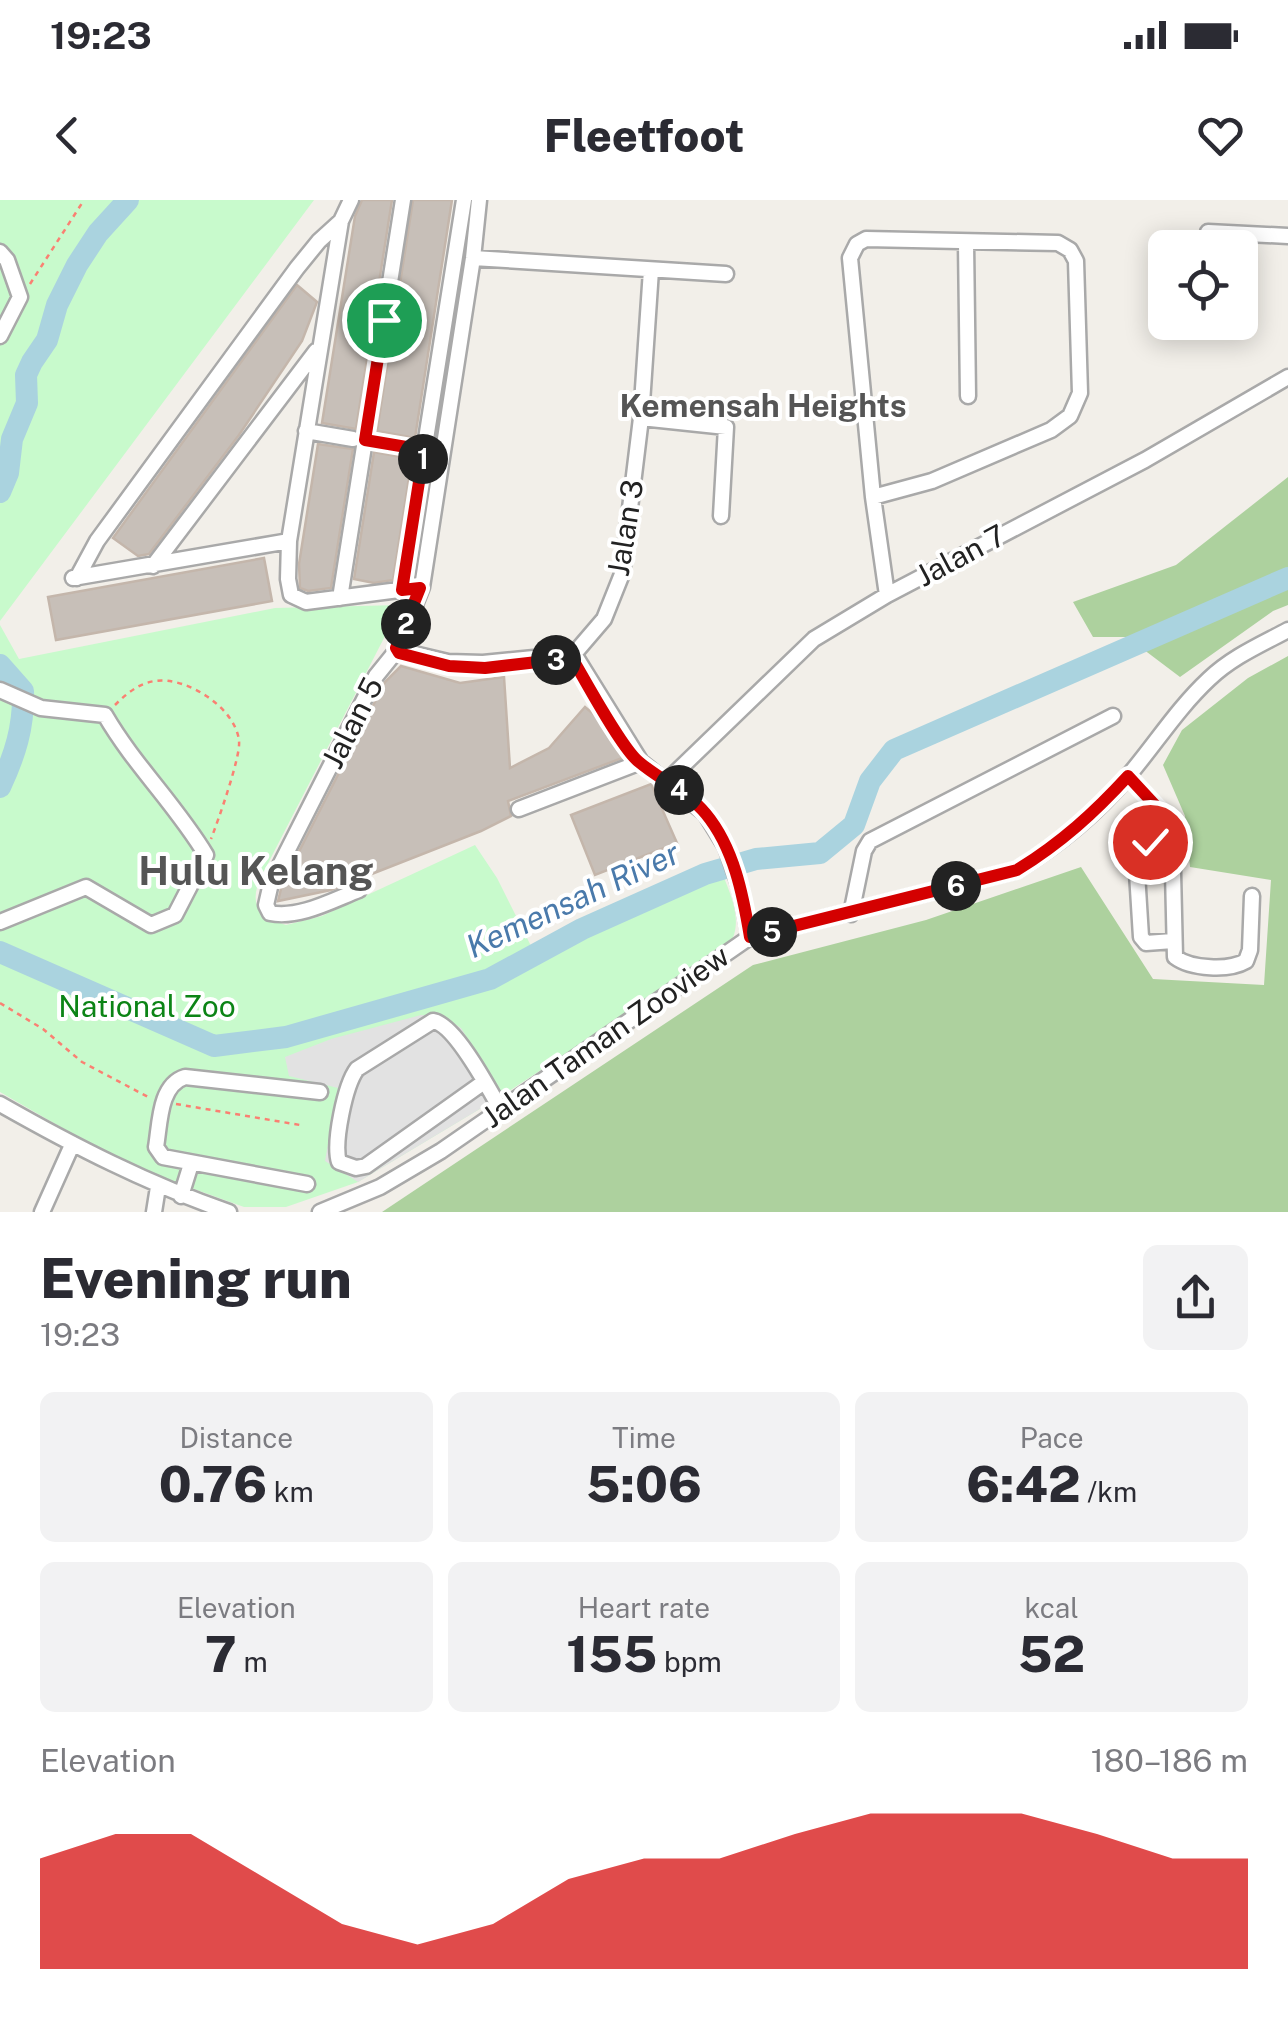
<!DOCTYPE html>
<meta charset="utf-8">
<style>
:root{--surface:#fff;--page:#f2f2f3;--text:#2b2b33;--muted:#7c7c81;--accent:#d40000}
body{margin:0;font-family:"Public Sans",sans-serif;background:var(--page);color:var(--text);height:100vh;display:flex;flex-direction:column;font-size:38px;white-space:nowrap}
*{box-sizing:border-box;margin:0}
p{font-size:32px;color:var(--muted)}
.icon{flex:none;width:55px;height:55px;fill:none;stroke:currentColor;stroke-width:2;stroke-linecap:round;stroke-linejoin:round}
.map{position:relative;height:1012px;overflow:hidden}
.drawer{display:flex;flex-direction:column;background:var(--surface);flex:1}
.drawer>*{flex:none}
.tools{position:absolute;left:1148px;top:30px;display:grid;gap:20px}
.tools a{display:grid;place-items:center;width:110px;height:110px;border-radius:15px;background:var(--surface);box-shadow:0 5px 25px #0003;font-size:50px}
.pin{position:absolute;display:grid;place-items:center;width:85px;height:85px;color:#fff;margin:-42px;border:5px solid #fff;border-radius:50%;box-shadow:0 2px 10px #0007}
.km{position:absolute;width:50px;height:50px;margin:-25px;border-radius:50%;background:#222;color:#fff;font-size:28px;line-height:50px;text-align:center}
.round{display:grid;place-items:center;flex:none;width:105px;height:105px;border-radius:15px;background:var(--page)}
.overview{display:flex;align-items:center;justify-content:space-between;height:170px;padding:0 40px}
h1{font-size:55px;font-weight:800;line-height:75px}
.stats{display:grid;grid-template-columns:repeat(3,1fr);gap:15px;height:170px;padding:10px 40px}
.stats div{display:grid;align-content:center;border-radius:15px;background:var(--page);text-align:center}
.stats b{font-size:50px;font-weight:800}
.stats small{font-size:28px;font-weight:400}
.stats p{font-size:28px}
.chart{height:280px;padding:20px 40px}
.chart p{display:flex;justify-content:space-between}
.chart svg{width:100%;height:180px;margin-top:10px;fill:var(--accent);opacity:.7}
.status{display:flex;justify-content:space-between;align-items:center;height:70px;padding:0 50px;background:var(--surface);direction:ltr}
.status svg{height:28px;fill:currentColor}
header{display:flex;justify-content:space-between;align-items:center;height:130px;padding:0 40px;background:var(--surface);font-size:45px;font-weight:800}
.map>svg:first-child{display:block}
.forest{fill:#add19e}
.park{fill:#c8facc}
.parking{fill:#e2e2e2}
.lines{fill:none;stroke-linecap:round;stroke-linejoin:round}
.river{stroke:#aad3df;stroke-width:22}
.building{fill:#c7bfb8;stroke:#c4b6ab;stroke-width:2.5}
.minor-casing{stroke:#a9a9a9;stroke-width:19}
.path{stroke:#fa8072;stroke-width:2.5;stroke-dasharray:5 5;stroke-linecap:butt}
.minor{stroke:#fff;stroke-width:14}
.route-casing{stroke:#fff;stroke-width:20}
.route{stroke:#d40000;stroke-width:12}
.labels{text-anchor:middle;stroke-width:8;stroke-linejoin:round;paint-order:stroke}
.street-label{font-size:30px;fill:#222;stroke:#fff}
.park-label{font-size:30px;fill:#0c8416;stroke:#fff}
.neighbourhood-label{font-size:32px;font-weight:bold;fill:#555;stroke:#fff}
.water-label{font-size:32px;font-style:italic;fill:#4a7aab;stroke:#fff}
.district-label{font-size:40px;font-weight:bold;fill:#555;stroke:#fff}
</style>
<div class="status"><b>19:23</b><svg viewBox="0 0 49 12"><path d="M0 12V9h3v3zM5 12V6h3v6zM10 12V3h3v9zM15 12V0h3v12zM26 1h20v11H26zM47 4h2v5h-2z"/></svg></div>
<header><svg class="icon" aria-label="back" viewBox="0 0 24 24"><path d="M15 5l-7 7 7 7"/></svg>Fleetfoot<svg class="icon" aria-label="heart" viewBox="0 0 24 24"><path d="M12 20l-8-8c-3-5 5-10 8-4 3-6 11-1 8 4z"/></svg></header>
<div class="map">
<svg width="1288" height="1012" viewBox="0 0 1288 1012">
<rect width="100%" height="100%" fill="#f2efe9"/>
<path class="forest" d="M1288,277V405L1273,411L1180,477L1127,437H1093L1073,402L1176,365Z
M1288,456V1012H382L753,765L926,720L1081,667L1153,779L1264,785L1271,680L1190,667L1185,616L1163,565L1182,530L1248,478Z"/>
<path class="park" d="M0,0H314L0,421Z
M401,405L261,677C254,693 253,702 263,717L286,725L322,716L475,645L497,678L538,760L654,693L719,665C729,692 746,721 728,747L503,895L358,982L286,1007H244L155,975L90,944L0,892V425L19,459L275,408Z"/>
<path class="parking" d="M421,815L442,816L461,828L503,895L358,982L325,961L338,888L289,876L285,857L331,839Z"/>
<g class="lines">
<path class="river" d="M0,292L8,273L12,239L27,203L26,175L32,162L47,140L57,105L77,65L98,33L128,0
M0,465L23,491C24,527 15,555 0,587
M0,752L214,846L286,837L490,779L582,729L705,674L756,659L820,653L854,625L870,581L894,550L1288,378"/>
</g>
<path class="building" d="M362,0H392L356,229L322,223L355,16Z
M413,0H452L415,238L377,231Z
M297,85L317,102L302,141L239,235L149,354L138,356L113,338Z
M318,244L353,249L331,388L308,391L300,388L299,364Z
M374,252L412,259L393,380L374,383L354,379Z
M264,358L272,401L56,440L48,397Z
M401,466L460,483L504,477L510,568L549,548L585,507L603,522L625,557L508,601L511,616L481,631L331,690L278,701L282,685L385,482Z
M651,584L677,643L595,675L571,615Z"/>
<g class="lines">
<g class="minor-casing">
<path id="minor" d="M351,0L341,21L289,341L288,379L291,395L306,402L422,387
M1208,32L1288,36
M966,43L968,196
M0,52L7,60L20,97L0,136
M473,58L726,74
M641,218L726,227L721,316
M306,231L353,239
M365,240L424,250
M873,297L932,281L1051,230L1070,216L1080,193L1076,61L1070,50L1058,43L866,39L857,44L850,58L873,297L887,395
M153,366L316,151
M73,378L289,341
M77,378L97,341L297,68L319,41L341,21
M402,390L464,0
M340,398L403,0
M397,450L448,462L483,463L574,454L604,419L622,374L641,218L651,70
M574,454L641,562L705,613L726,647L740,687L750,737
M0,490L41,508L105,515C134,565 176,605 206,655L175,715L151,725L86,687L0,722
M1128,576L1166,617L1172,630L1175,757C1191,769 1229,771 1246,761L1250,750L1252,696
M668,580L814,439L887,395L1145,260L1288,177
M519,609L641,562
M1172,630L1140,648L1136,657L1141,737L1146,743L1173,741
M359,690C333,700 299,719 270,713L266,705L271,683L376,476L397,450L422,387L473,58L479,0
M851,714L864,651L870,641L1113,516
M484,882L366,966L356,968L339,962C333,943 345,885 357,869L433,821C455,824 489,889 501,910
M0,904C74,946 148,984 229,1012
M307,984L163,957L156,947C160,924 159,885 185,877L320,892
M181,996L191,964
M42,1012L72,945
M154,1012L158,987
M320,1012L380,987L441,951L750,737L1017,670C1060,644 1096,614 1129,575C1156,543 1178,508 1209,479C1232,457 1260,445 1288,430"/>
</g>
<path class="path" d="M30,84L84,0
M115,505C126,494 139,483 155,481C186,476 236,508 239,541C241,556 218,621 211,639
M0,803L43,829L82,862L150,898
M176,904L300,925"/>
<use href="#minor" class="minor"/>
</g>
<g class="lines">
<g class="route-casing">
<path id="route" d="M384,120L365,240L424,250L402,390L420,388L396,448L399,453L449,466L485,468L572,458C585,480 622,549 639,562C659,579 688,592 706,614C734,648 743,695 750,737L1017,670C1061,643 1094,613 1128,576L1166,617L1172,630L1150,642"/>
</g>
<use href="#route" class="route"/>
</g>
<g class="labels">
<g class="street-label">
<text transform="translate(626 328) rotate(-81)" y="10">Jalan 3</text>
<text transform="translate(961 356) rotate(-28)" y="10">Jalan 7</text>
<text transform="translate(353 523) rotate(-63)" y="10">Jalan 5</text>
<text transform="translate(606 837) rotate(-35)" y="10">Jalan Taman Zooview</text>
</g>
<g class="park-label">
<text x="147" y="817">National Zoo</text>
</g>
<g class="neighbourhood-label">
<text x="763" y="217">Kemensah Heights</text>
</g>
<g class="water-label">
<text transform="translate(573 700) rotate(-25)" y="11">Kemensah River</text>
</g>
<g class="district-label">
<text x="256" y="685">Hulu Kelang</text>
</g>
</g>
</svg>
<div class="tools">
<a><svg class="icon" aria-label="locate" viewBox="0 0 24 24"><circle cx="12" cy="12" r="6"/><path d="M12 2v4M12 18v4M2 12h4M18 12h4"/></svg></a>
</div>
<div class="pin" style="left:384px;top:120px;background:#1e9e55"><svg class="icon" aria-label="arrive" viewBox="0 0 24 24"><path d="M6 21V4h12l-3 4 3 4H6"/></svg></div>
<div class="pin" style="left:1150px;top:642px;background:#d93025"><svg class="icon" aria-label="check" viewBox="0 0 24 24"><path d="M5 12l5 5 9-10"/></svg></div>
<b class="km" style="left:423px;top:259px">1</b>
<b class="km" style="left:406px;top:424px">2</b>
<b class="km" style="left:556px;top:460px">3</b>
<b class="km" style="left:679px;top:590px">4</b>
<b class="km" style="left:772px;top:732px">5</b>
<b class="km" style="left:956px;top:686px">6</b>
</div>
<section class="drawer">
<div class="overview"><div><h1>Evening run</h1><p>19:23</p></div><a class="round"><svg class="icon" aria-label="share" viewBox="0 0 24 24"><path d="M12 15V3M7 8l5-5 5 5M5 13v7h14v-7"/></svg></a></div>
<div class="stats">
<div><p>Distance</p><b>0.76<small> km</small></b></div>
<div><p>Time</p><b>5:06</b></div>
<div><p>Pace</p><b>6:42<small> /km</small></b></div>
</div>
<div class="stats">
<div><p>Elevation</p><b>7<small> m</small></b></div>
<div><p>Heart rate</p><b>155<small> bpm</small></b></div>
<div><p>kcal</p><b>52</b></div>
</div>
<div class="chart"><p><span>Elevation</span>180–186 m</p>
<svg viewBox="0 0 160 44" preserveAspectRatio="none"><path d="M0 44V17L10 11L20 11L30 22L40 33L50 38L60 33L70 22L80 17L90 17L100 11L110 6L120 6L130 6L140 11L150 17L160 17V44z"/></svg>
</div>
</section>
